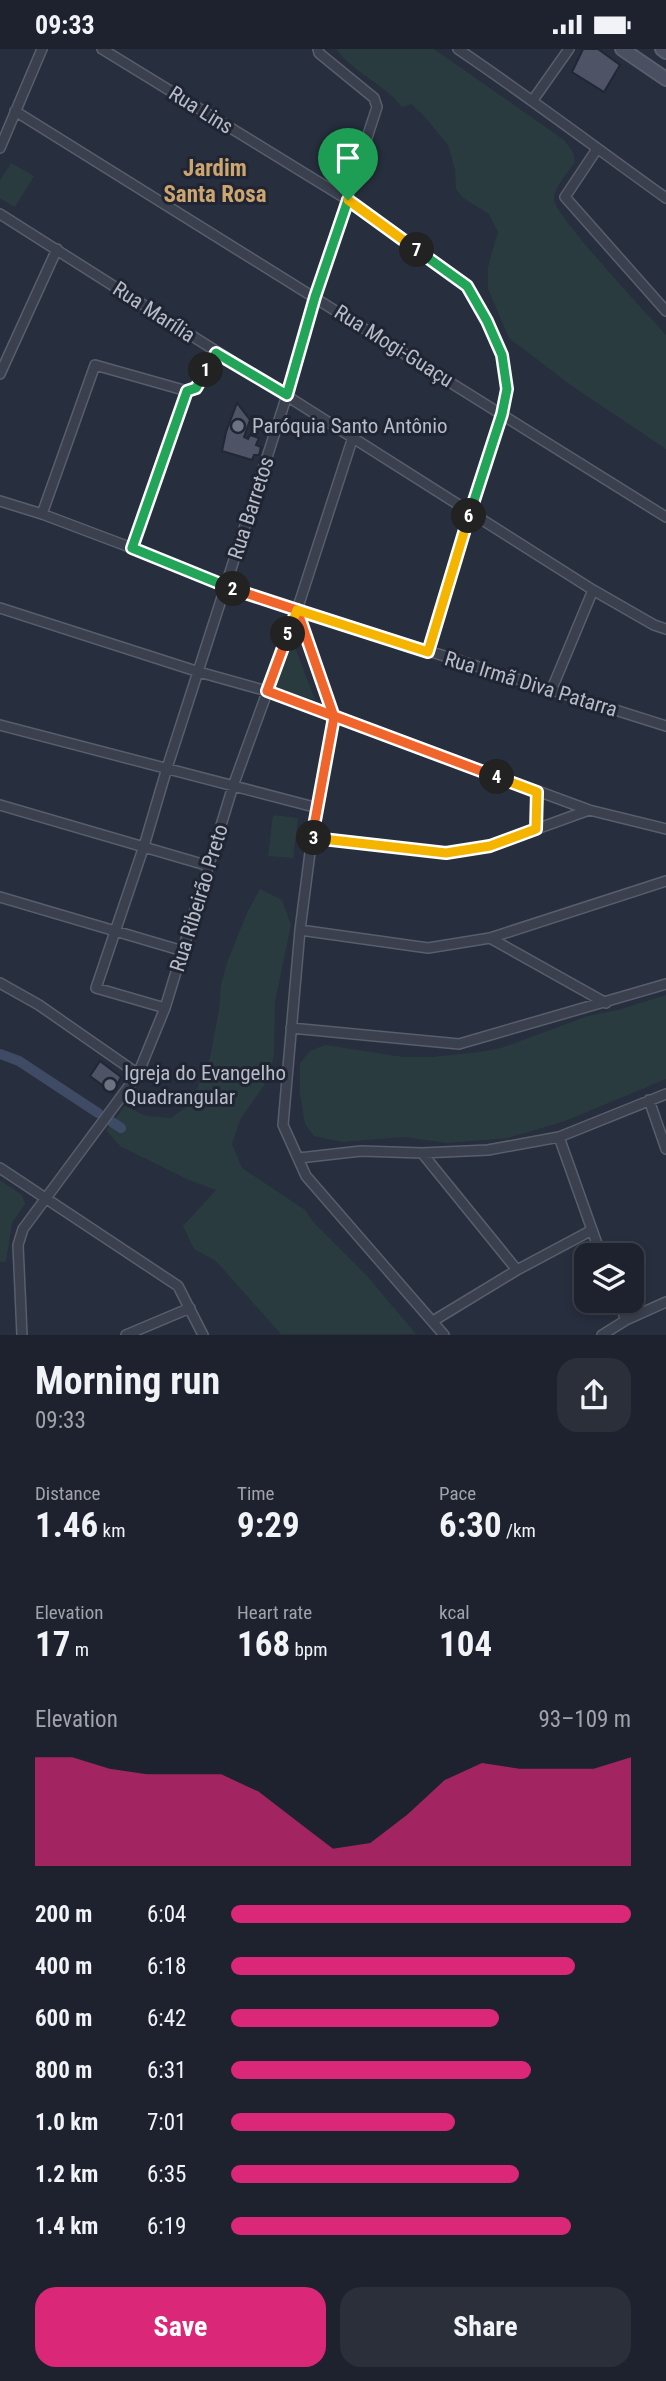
<!DOCTYPE html>
<meta charset="utf-8">
<style>
:root{--surface:#1d222e;--page:#2a2f3a;--text:#f1f3f6;--muted:#a0a4aa;--line:#3b3f4a;--accent:#db2777}
body{margin:0;font-family:"Roboto Condensed",sans-serif;background:var(--page);color:var(--text);height:100vh;display:flex;flex-direction:column;font-size:26px;white-space:nowrap}
*{box-sizing:border-box;margin:0}
p{font-size:23px;color:var(--muted)}
.icon{flex:none;width:38px;height:38px;fill:none;stroke:currentColor;stroke-width:2;stroke-linecap:round;stroke-linejoin:round}
.map{position:relative;height:1286px;overflow:hidden}
.details{display:flex;flex-direction:column;background:var(--surface);flex:1}
.details>*{flex:none}
.fabs{position:absolute;left:574px;top:1194px;display:grid;gap:14px}
.fabs a{display:grid;place-items:center;width:70px;height:70px;border-radius:14px;background:var(--surface);box-shadow:0 4px 10px #0003,0 0 0 2px var(--line);font-size:35px}
.pin{position:absolute;display:grid;place-items:center;width:60px;height:60px;color:#fff;margin:-72px -30px;border-radius:50% 50% 50% 0;rotate:-45deg;box-shadow:0 0 7px #0007}
.pin .icon{rotate:45deg}
.km{position:absolute;width:35px;height:35px;margin:-18px;border-radius:50%;background:#222;color:#fff;font-size:19px;line-height:35px;text-align:center}
.round{display:grid;place-items:center;flex:none;width:74px;height:74px;border-radius:21px;background:var(--page)}
.head{display:flex;align-items:center;justify-content:space-between;height:119px;padding:0 35px}
h1{font-size:38px;font-weight:700;line-height:52px}
.figures{display:grid;grid-template-columns:repeat(3,1fr);gap:10px;height:119px;padding:7px 35px}
.figures div{display:grid;align-content:center}
.figures b{font-size:35px;font-weight:700}
.figures small{font-size:19px;font-weight:400}
.figures p{font-size:19px}
.chart{height:196px;padding:14px 35px}
.chart p{display:flex;justify-content:space-between}
.chart svg{width:100%;height:126px;margin-top:7px;fill:var(--accent);opacity:.7}
.action{display:flex;gap:14px;margin-top:auto;padding:14px 35px}
.action a{flex:1;height:80px;border-radius:21px;background:var(--accent);color:#fff;font-size:28px;font-weight:700;line-height:80px;text-align:center}
.action a+a{background:var(--page);color:var(--text)}
ul{padding:0 35px;list-style:none;font-size:23px}
li{display:grid;grid-template-columns:112px 84px 1fr;align-items:center;height:52px}
li i{height:18px;border-radius:9px;background:var(--accent)}
.status{display:flex;justify-content:space-between;align-items:center;height:49px;padding:0 35px;background:var(--surface);direction:ltr}
.status svg{height:19px;fill:currentColor}
.map>svg:first-child{display:block}
.green{fill:#2a3b40}
.lines{fill:none;stroke-linecap:round;stroke-linejoin:round}
.canal{stroke:#3f4a65;stroke-width:10}
.building{fill:#4e5466;stroke:#222735;stroke-width:2}
.lane-casing{stroke:#595e6c;stroke-width:8}
.street-casing{stroke:#595e6c;stroke-width:12}
.secondary-casing{stroke:#595e6c;stroke-width:16}
.lane{stroke:#3b404e;stroke-width:4.5}
.street{stroke:#3b404e;stroke-width:9}
.secondary{stroke:#4a4f61;stroke-width:12}
.split-1-casing{stroke:#fff;stroke-width:14}
.split-2-casing{stroke:#fff;stroke-width:14}
.split-3-casing{stroke:#fff;stroke-width:14}
.split-4-casing{stroke:#fff;stroke-width:14}
.split-5-casing{stroke:#fff;stroke-width:14}
.split-6-casing{stroke:#fff;stroke-width:14}
.split-7-casing{stroke:#fff;stroke-width:14}
.split-8-casing{stroke:#fff;stroke-width:14}
.split-1{stroke:#22a559;stroke-width:9}
.split-2{stroke:#22a559;stroke-width:9}
.split-3{stroke:#f0652b;stroke-width:9}
.split-4{stroke:#f5b400;stroke-width:9}
.split-5{stroke:#f0652b;stroke-width:9}
.split-6{stroke:#f5b400;stroke-width:9}
.split-7{stroke:#22a559;stroke-width:9}
.split-8{stroke:#f5b400;stroke-width:9}
.worship-dot{fill:#6b7280;stroke:#202533;stroke-width:2.5}
.labels{text-anchor:middle;stroke-width:6;stroke-linejoin:round;paint-order:stroke}
.street-label{font-size:21px;fill:#b8bcc9;stroke:#202533}
.poi-label{font-size:21px;fill:#b8bcc9;stroke:#202533;text-anchor:start}
.neighbourhood-label{font-size:23px;font-weight:bold;fill:#cca56f;stroke:#202533}
</style>
<div class="status"><b>09:33</b><svg viewBox="0 0 49 12"><path d="M0 12V9h3v3zM5 12V6h3v6zM10 12V3h3v9zM15 12V0h3v12zM26 1h20v11H26zM47 4h2v5h-2z"/></svg></div>
<div class="map">
<svg width="666" height="1286" viewBox="0 0 666 1286">
<rect width="100%" height="100%" fill="#272e3e"/>
<path class="green" d="M336,0H434L564,91L573,103L575,113C569,122 554,138 554,150C553,165 650,268 666,286V400L572,337L509,289L488,240V218L498,183L489,165L463,149L456,140L455,120L448,96L424,67L411,55L402,58C383,34 354,24 336,0Z
M11,114L34,127L15,158L0,149V131Z
M291,588L315,651L275,639Z
M273,766L298,769L293,809L268,807Z
M260,840L282,851L291,876L275,952L274,1005L269,1029L240,1071L232,1095L242,1119L305,1161L313,1173L367,1227L416,1285H281L216,1212L194,1200L183,1177L216,1141L189,1131L120,1097L106,1081L125,1057L146,1067L171,1069L191,1054L210,1009L219,961L221,936L228,911L248,862Z
M666,946V1030L565,1072L508,1089L447,1094L404,1088L343,1093L314,1087L305,1075L300,1045V1014L310,1002L325,996L403,1008H433L480,1003L501,999L588,967L618,961Z
M0,1131L22,1146L25,1155L12,1174L6,1213H0Z"/>
<g class="lines">
<path class="canal" d="M0,1005L19,1012L98,1064
M112,1073L121,1079"/>
</g>
<path class="building" d="M583,0H598L620,16L604,43L572,23Z
M237,354L250,371L244,388L248,390L250,386L259,389L256,396L261,398L259,406H254L252,411L222,402L226,383Z
M100,1012L121,1028L113,1044L90,1027Z"/>
<g class="lines">
<g class="lane-casing">
<path id="lane" d="M188,341L196,339L216,304"/>
</g>
<g class="street-casing">
<path id="street" d="M102,0L348,151L467,237L487,272L502,306L507,340L502,365L470,463L428,603
M458,0C529,48 596,99 666,149
M533,51L569,0
M15,62L666,468
M0,99L42,0
M597,100L565,148L666,262
M0,165L593,541L654,576L666,580
M0,325L57,200
M0,452L42,465L132,499L226,538L666,677
M42,465L95,316L187,342L132,499
M0,559L199,623L267,642L589,761L666,780
M297,561L334,668L312,788L300,881L283,1076L306,1127L444,1286
M551,642L593,541
M0,676L318,759
M0,756L209,817
M536,780L537,743
M312,788L446,804L490,797L589,761
M0,848L183,902
M300,881L428,899L490,889L666,832
M490,889L606,954
M0,934L39,956L138,1025
M165,959L96,939L144,797L167,719L287,346L315,248L377,58L374,49L319,4L318,0
M291,979L459,995L666,935
M649,1051L666,1100
M559,1088L601,1206
M422,1104L517,1221
M299,1109L361,1102L422,1104L488,1101L559,1088L666,1045
M0,1119L178,1237L203,1286
M618,1251L626,1271
M433,1272L517,1221L592,1181
M22,1286L18,1196L23,1180L138,1025L165,959L233,737L297,561L353,388
M126,1286L190,1259
M602,1286L626,1271L666,1253"/>
</g>
<g class="secondary-casing">
<path id="secondary" d="M622,0L666,30
M662,0L666,3"/>
</g>
<use href="#lane" class="lane"/>
<use href="#street" class="street"/>
<use href="#secondary" class="secondary"/>
</g>
<g class="lines">
<g class="split-1-casing">
<path id="split-1" d="M206,321L216,304L287,346L315,248L348,151"/>
</g>
<g class="split-2-casing">
<path id="split-2" d="M206,321L196,339L187,342L132,499L233,540"/>
</g>
<g class="split-3-casing">
<path id="split-3" d="M233,540L297,561L334,668L312,788L314,789"/>
</g>
<g class="split-4-casing">
<path id="split-4" d="M314,789L446,804L490,797L536,780L537,743L497,728"/>
</g>
<g class="split-5-casing">
<path id="split-5" d="M288,585L267,642L497,728"/>
</g>
<g class="split-6-casing">
<path id="split-6" d="M288,585L297,561L428,603L469,467"/>
</g>
<g class="split-7-casing">
<path id="split-7" d="M417,201L467,237L487,272L502,306L507,340L502,365L469,467"/>
</g>
<g class="split-8-casing">
<path id="split-8" d="M348,151L417,201"/>
</g>
<use href="#split-1" class="split-1"/>
<use href="#split-2" class="split-2"/>
<use href="#split-3" class="split-3"/>
<use href="#split-4" class="split-4"/>
<use href="#split-5" class="split-5"/>
<use href="#split-6" class="split-6"/>
<use href="#split-7" class="split-7"/>
<use href="#split-8" class="split-8"/>
</g>
<g class="worship-dot">
<circle cx="238" cy="377" r="7"/>
<circle cx="110" cy="1036" r="7"/>
</g>
<g class="labels">
<g class="street-label">
<text transform="translate(201 61) rotate(32)" y="7">Rua Lins</text>
<text transform="translate(154 263) rotate(33)" y="7">Rua Marília</text>
<text transform="translate(394 297) rotate(32)" y="7">Rua Mogi-Guaçu</text>
<text transform="translate(251 459) rotate(-72)" y="7">Rua Barretos</text>
<text transform="translate(531 635) rotate(17)" y="7">Rua Irmã Diva Patarra</text>
<text transform="translate(199 849) rotate(-73)" y="7">Rua Ribeirão Preto</text>
</g>
<g class="poi-label">
<text x="252" y="384">Paróquia Santo Antônio</text>
<text x="124" y="1031">Igreja do Evangelho<tspan x="124" dy="24">Quadrangular</tspan></text>
</g>
<g class="neighbourhood-label">
<text x="215" y="127">Jardim<tspan x="215" dy="26">Santa Rosa</tspan></text>
</g>
</g>
</svg>
<div class="fabs">
<a><svg class="icon" aria-label="layers" viewBox="0 0 24 24"><path d="M12 4l9 5-9 5-9-5zM3 14l9 5 9-5"/></svg></a>
</div>
<div class="pin" style="left:348px;top:151px;background:#1e9e55"><svg class="icon" aria-label="arrive" viewBox="0 0 24 24"><path d="M6 21V4h12l-3 4 3 4H6"/></svg></div>
<b class="km" style="left:206px;top:321px">1</b>
<b class="km" style="left:233px;top:540px">2</b>
<b class="km" style="left:314px;top:789px">3</b>
<b class="km" style="left:497px;top:728px">4</b>
<b class="km" style="left:288px;top:585px">5</b>
<b class="km" style="left:469px;top:467px">6</b>
<b class="km" style="left:417px;top:201px">7</b>
</div>
<section class="details">
<div class="head"><div><h1>Morning run</h1><p>09:33</p></div><a class="round"><svg class="icon" aria-label="share" viewBox="0 0 24 24"><path d="M12 15V3M7 8l5-5 5 5M5 13v7h14v-7"/></svg></a></div>
<div class="figures">
<div><p>Distance</p><b>1.46<small> km</small></b></div>
<div><p>Time</p><b>9:29</b></div>
<div><p>Pace</p><b>6:30<small> /km</small></b></div>
</div>
<div class="figures">
<div><p>Elevation</p><b>17<small> m</small></b></div>
<div><p>Heart rate</p><b>168<small> bpm</small></b></div>
<div><p>kcal</p><b>104</b></div>
</div>
<div class="chart"><p><span>Elevation</span>93–109 m</p>
<svg viewBox="0 0 160 44" preserveAspectRatio="none"><path d="M0 44V6L10 6L20 10L30 12L40 12L50 12L60 18L70 28L80 38L90 36L100 26L110 14L120 8L130 10L140 10L150 10L160 6V44z"/></svg>
</div>
<ul>
<li><b>200 m</b>6:04<i style="width:100%"></i></li>
<li><b>400 m</b>6:18<i style="width:86%"></i></li>
<li><b>600 m</b>6:42<i style="width:67%"></i></li>
<li><b>800 m</b>6:31<i style="width:75%"></i></li>
<li><b>1.0 km</b>7:01<i style="width:56%"></i></li>
<li><b>1.2 km</b>6:35<i style="width:72%"></i></li>
<li><b>1.4 km</b>6:19<i style="width:85%"></i></li>
</ul>
<div class="action"><a>Save</a><a>Share</a></div>
</section>
